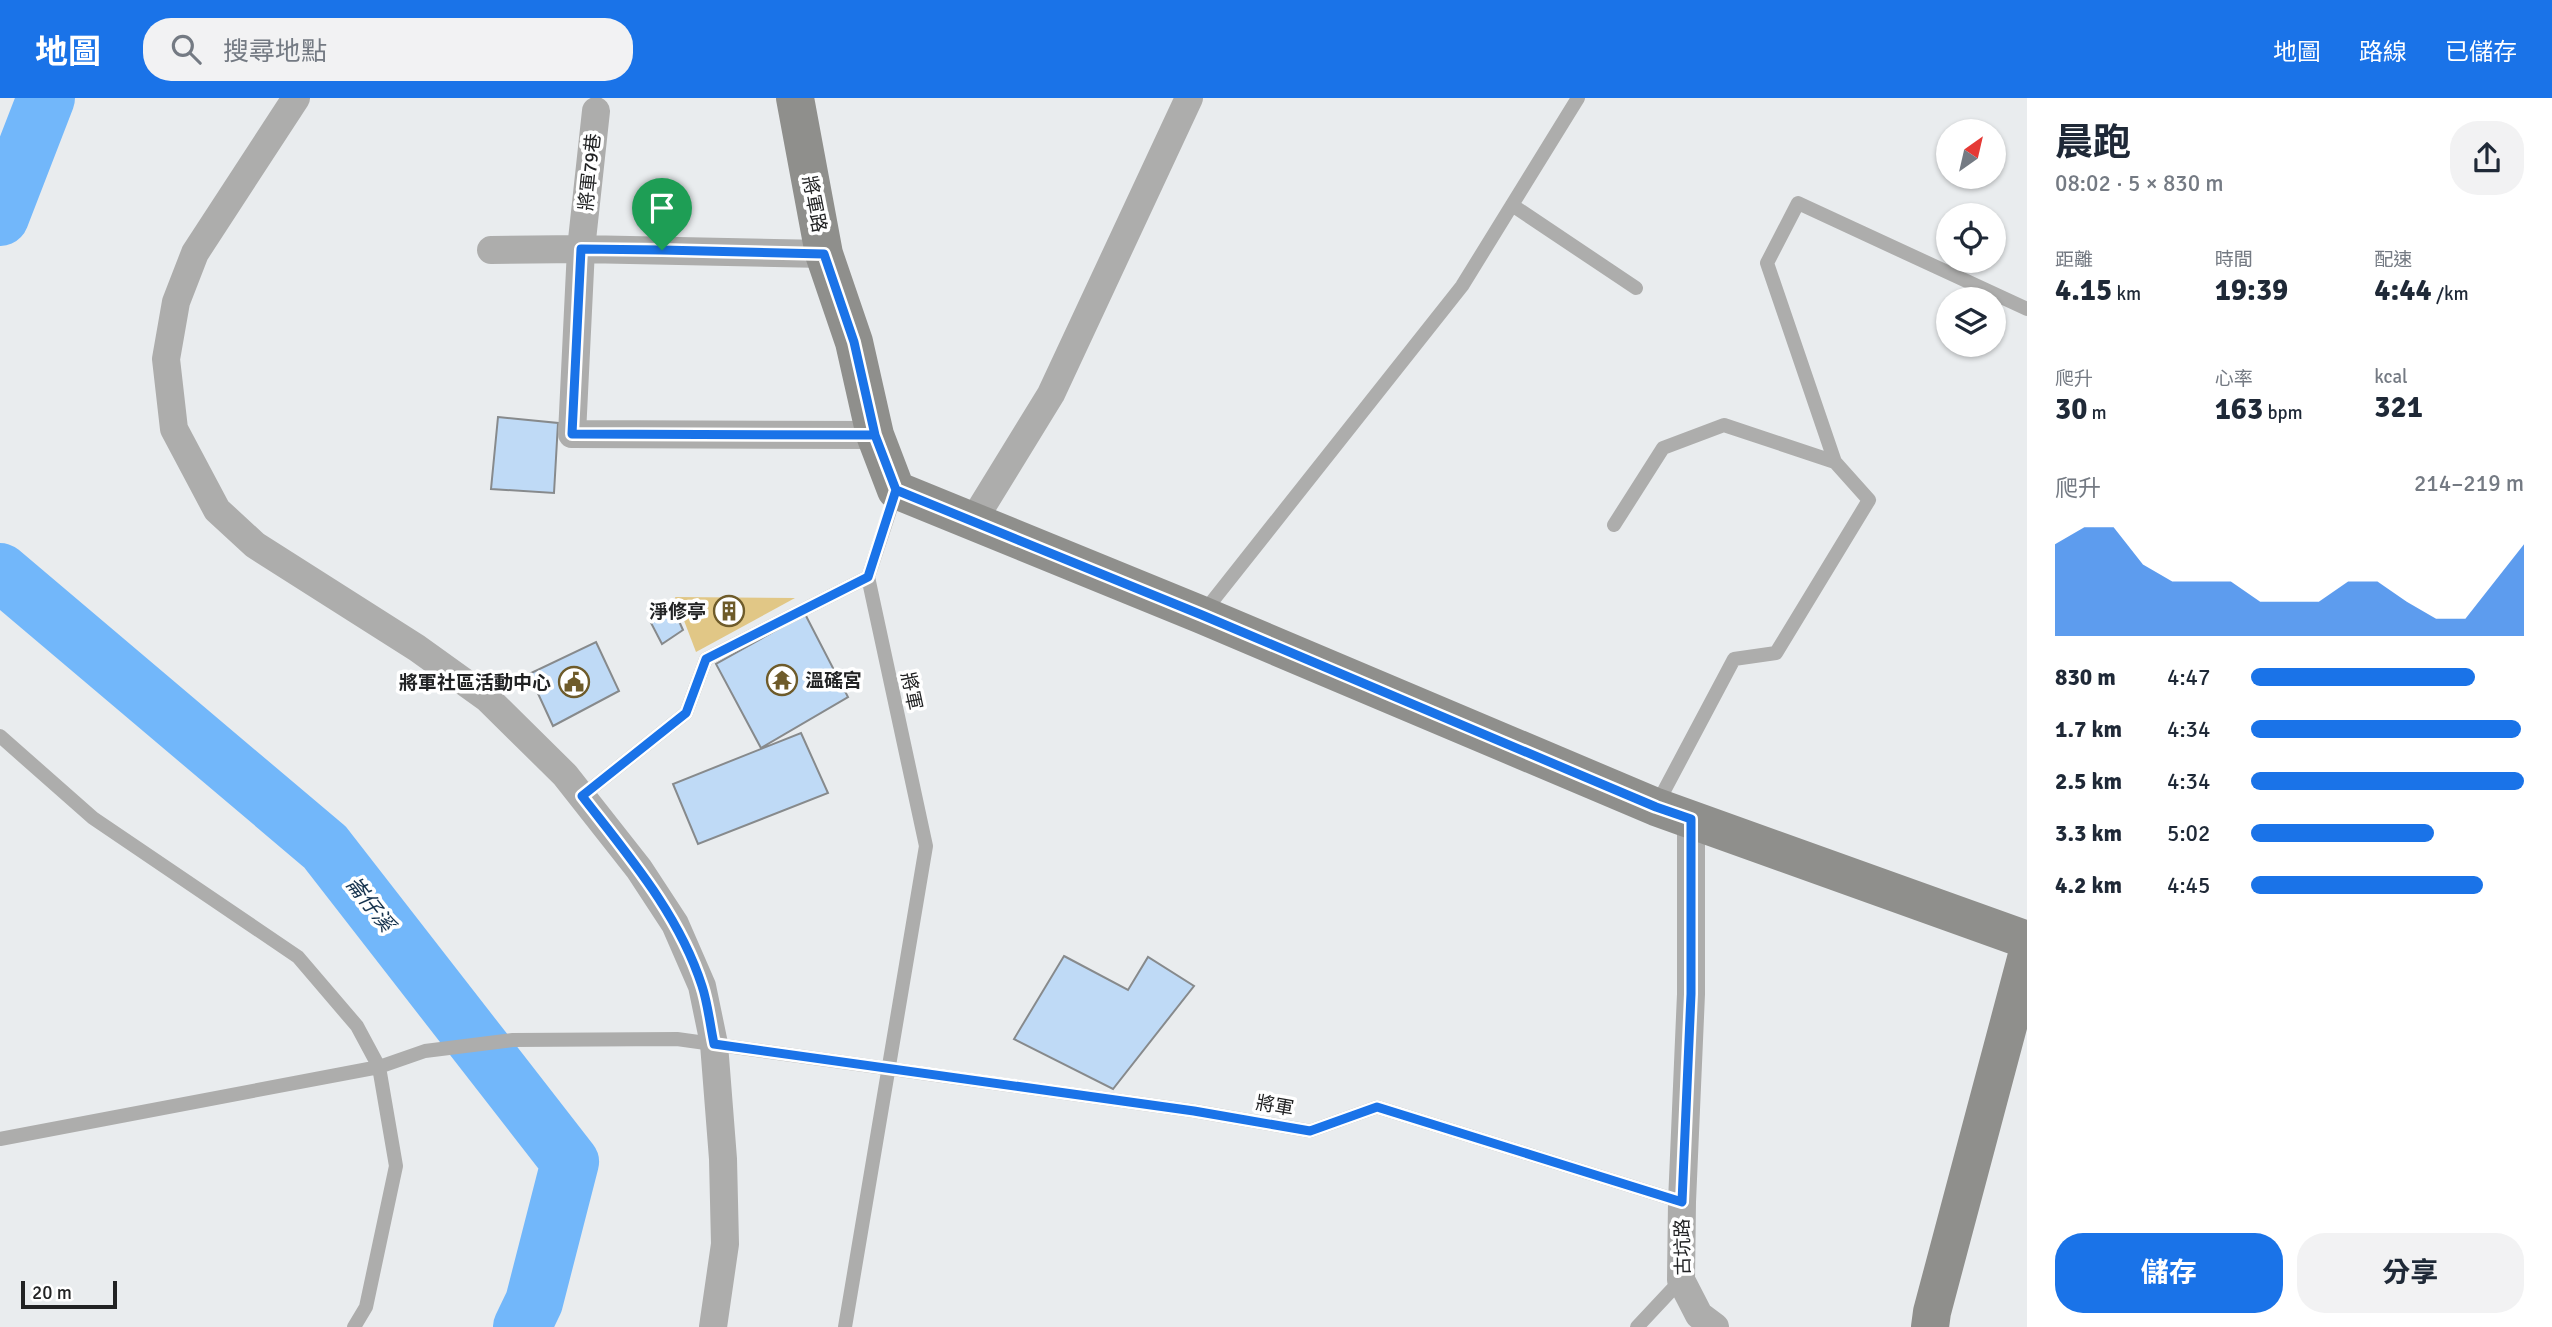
<!DOCTYPE html>
<html lang="zh-TW">
<meta charset="utf-8">
<style>
:root{--surface:#fff;--page:#f2f2f3;--text:#1f2937;--muted:#747a83;--accent:#1a73e8}
body{margin:0;font-family:Signika,"Noto Sans TC",sans-serif;background:var(--page);color:var(--text);height:100vh;display:flex;flex-direction:column;font-size:26px;white-space:nowrap}
*{box-sizing:border-box;margin:0}
p{font-size:23px;color:var(--muted)}
.icon{flex:none;width:38px;height:38px;fill:none;stroke:currentColor;stroke-width:2;stroke-linecap:round;stroke-linejoin:round}
.map{position:relative;flex:1;overflow:hidden}
.side{display:flex;flex-direction:column;background:var(--surface);width:525px}
.side>*{flex:none}
.needle{width:46px;rotate:34deg}
.controls{position:absolute;left:1936px;top:21px;display:grid;gap:14px}
.controls a{display:grid;place-items:center;width:70px;height:70px;border-radius:50%;background:var(--surface);box-shadow:0 2px 5px #0004;font-size:35px}
.scale{position:absolute;left:21px;bottom:18px;width:96px;box-sizing:border-box;padding-left:7px;border:4px solid #212223;border-top:0;font-size:19px;line-height:24px;white-space:nowrap;color:#212223;-webkit-text-stroke:5px #fff;paint-order:stroke}
.pin{position:absolute;display:grid;place-items:center;width:60px;height:60px;color:#fff;margin:-72px -30px;border-radius:50% 50% 50% 0;rotate:-45deg;box-shadow:0 0 7px #0007}
.pin .icon{rotate:45deg}
.round{display:grid;place-items:center;flex:none;width:74px;height:74px;border-radius:28px;background:var(--page)}
.overview{display:flex;align-items:center;justify-content:space-between;height:119px;padding:0 28px}
h1{font-size:38px;font-weight:700;line-height:52px}
.metrics{display:grid;grid-template-columns:repeat(3,1fr);gap:10px;height:119px;padding:7px 28px}
.metrics div{display:grid;align-content:center}
.metrics b{font-size:30px;font-weight:700}
.metrics small{font-size:19px;font-weight:400}
.metrics p{font-size:19px}
.chart{height:196px;padding:14px 28px}
.chart p{display:flex;justify-content:space-between}
.chart svg{width:100%;height:126px;margin-top:7px;fill:var(--accent);opacity:.7}
.cta{display:flex;gap:14px;margin-top:auto;padding:14px 28px}
.cta a{flex:1;height:80px;border-radius:28px;background:var(--accent);color:#fff;font-size:28px;font-weight:700;line-height:80px;text-align:center}
.cta a+a{background:var(--page);color:var(--text)}
ul{padding:0 28px;list-style:none;font-size:23px}
li{display:grid;grid-template-columns:112px 84px 1fr;align-items:center;height:52px}
li i{height:18px;border-radius:9px;background:var(--accent)}
header{display:flex;align-items:center;gap:42px;box-sizing:border-box;height:98px;padding:0 35px;background:var(--accent);color:#fff}
header strong{font-size:33px}
nav{display:flex;gap:38px;margin-inline-start:auto;font-size:24px}
.search{width:490px;height:63px;background:var(--page);display:flex;align-items:center;gap:18px;box-sizing:border-box;padding:0 24px;border-radius:28px;color:var(--muted);font-size:26px}
main{display:flex;flex:1;min-height:0}
.map>svg:first-child{display:block}
.green{fill:#e1c786}
.lines{fill:none;stroke-linecap:round;stroke-linejoin:round}
.river{stroke:#72b7fa;stroke-width:58}
.building{fill:#bfdaf6;stroke:#878a8c;stroke-width:2}
.lane{stroke:#adadac;stroke-width:14}
.street{stroke:#adadac;stroke-width:28}
.secondary{stroke:#8f8f8c;stroke-width:38}
.route-casing{stroke:#fff;stroke-width:14}
.route{stroke:#1a73e8;stroke-width:9}
.labels{text-anchor:middle;stroke-width:7;stroke-linejoin:round;paint-order:stroke}
.street-label{font-size:19px;fill:#212223;stroke:#fff}
.poi-label{font-size:19px;font-weight:bold;fill:#212223;stroke:#fff;text-anchor:end}
.water-label{font-size:21px;font-style:italic;fill:#15324d;stroke:#fff}
</style>
<header>
<strong>地圖</strong>
<div class="search"><svg class="icon" aria-label="search" viewBox="0 0 24 24"><circle cx="10" cy="10" r="6"/><path d="M15 15l6 6"/></svg>搜尋地點</div>
<nav><a>地圖</a><a>路線</a><a>已儲存</a></nav>
</header>
<main>
<div class="map">
<svg width="2027" height="1229" viewBox="0 0 2027 1229">
<rect width="100%" height="100%" fill="#e9ecee"/>
<path class="green" d="M675,499L795,500L696,554Z"/>
<g class="lines">
<path class="river" d="M0,119L46,0
M0,474L325,749L570,1064L534,1204L522,1229"/>
</g>
<path class="building" d="M498,319L558,325L554,395L491,391Z
M727,504L736,506L737,515L732,521H723L720,510Z
M673,510L683,532L662,546L650,523Z
M805,516L848,599L761,650L716,566Z
M596,544L619,593L553,628L529,576Z
M801,635L828,695L698,746L673,686Z
M1064,858L1128,892L1148,859L1194,888L1113,991L1014,941Z"/>
<g class="lines">
<path class="lane" d="M1512,107L1636,190
M1614,427L1663,350L1724,327L1835,364
M1203,515L1462,188L1578,0
M0,638L93,720L298,859L357,928L379,969L396,1068L366,1209L354,1229
M582,698L686,615L706,561L868,479
M1656,708L1734,561L1776,555L1869,402L1835,364L1767,165L1798,105L2027,211
M0,1041L379,969L425,953L513,942L677,941L1194,1013L1310,1033L1377,1009L1682,1104
M845,1229L926,748L868,479L896,394
M1637,1229L1681,1182"/>
<path class="street" d="M296,0L195,155L176,204L166,261L174,331L217,412L255,447L417,550L488,601L565,677L639,771L675,826L702,888L714,946L723,1061L725,1146L713,1229
M596,13L581,151L572,336L875,337
M491,152L581,151L824,156
M973,423L1051,296L1189,0
M1691,721V896L1682,1104L1681,1182L1699,1217L1715,1229"/>
<path class="secondary" d="M795,0L824,156L854,244L875,337L896,392L1202,517L1656,709L2027,842
M1930,1229L1932,1214L2027,857"/>
</g>
<g class="lines">
<g class="route-casing">
<path id="route" d="M662,152L824,156L854,244L875,337L896,392L868,479L706,561L686,615L582,698C627,756 679,816 702,888C708,906 710,927 714,946L1194,1013L1310,1033L1377,1009L1682,1104L1691,896V721L1656,709L1202,517L896,392L875,337L572,336L581,151L662,152"/>
</g>
<use href="#route" class="route"/>
</g>
<defs>
<g id="building-ring" transform="scale(1.575)"><circle r="9.5" fill="#fff" stroke="#6e5b2a" stroke-width="1.5"/><path d="M-4-6H4V6H1V3H-1V6H-4ZM-2.5-4.3h1.7v1.8h-1.7ZM.8-4.3h1.7v1.8H.8ZM-2.5-1h1.7V.8h-1.7ZM.8-1h1.7V.8H.8Z" fill="#6e5b2a"/></g>
<g id="temple-ring" transform="scale(1.575)"><circle r="9.5" fill="#fff" stroke="#6e5b2a" stroke-width="1.5"/><path d="M0-6L5-2H3V0L6.5 2.5H4V6H1.5V3h-3V6H-4V2.5H-6.5L-3 0V-2H-5Z" fill="#6e5b2a"/></g>
<g id="civic-ring" transform="scale(1.575)"><circle r="9.5" fill="#fff" stroke="#6e5b2a" stroke-width="1.5"/><path d="M-.6-6.5H3V-4.5H.6V-3L4-1V1h2V6H-6V1h2V-1L-.6-3ZM-1.2 2.5V6h2.4V2.5Z" fill="#6e5b2a"/></g>
</defs>
<g fill-rule="evenodd">
<use href="#building-ring" x="729" y="513"/>
<use href="#temple-ring" x="782" y="582"/>
<use href="#civic-ring" x="574" y="584"/>
</g>
<g class="labels">
<g class="street-label">
<text transform="translate(589 74) rotate(-84)" y="7">將軍79巷</text>
<text transform="translate(815 106) rotate(79)" y="7">將軍路</text>
<text transform="translate(912 593) rotate(78)" y="7">將軍</text>
<text transform="translate(1275 1007) rotate(10)" y="7">將軍</text>
<text transform="translate(1682 1149) rotate(-91)" y="7">古坑路</text>
</g>
<g class="poi-label">
<text x="706" y="520">淨修亭</text>
<text x="805" y="589" text-anchor="start">溫磘宮</text>
<text x="551" y="591">將軍社區活動中心</text>
</g>
<g class="water-label">
<text transform="translate(370 806) rotate(52)" y="7">崙仔溪</text>
</g>
</g>
</svg>
<div class="controls">
<a><svg class="needle" viewBox="-14 -14 28 28"><path d="M0-13l5 13h-10z" fill="#e53935"/><path d="M0 13l5-13h-10z" fill="#747a83"/></svg></a>
<a><svg class="icon" aria-label="locate" viewBox="0 0 24 24"><circle cx="12" cy="12" r="6"/><path d="M12 2v4M12 18v4M2 12h4M18 12h4"/></svg></a>
<a><svg class="icon" aria-label="layers" viewBox="0 0 24 24"><path d="M12 4l9 5-9 5-9-5zM3 14l9 5 9-5"/></svg></a>
</div>
<div class="scale">20 m</div>
<div class="pin" style="left:662px;top:152px;background:#1e9e55"><svg class="icon" aria-label="arrive" viewBox="0 0 24 24"><path d="M6 21V4h12l-3 4 3 4H6"/></svg></div>
</div>
<section class="side">
<div class="overview"><div><h1>晨跑</h1><p>08:02 · 5 × 830 m</p></div><a class="round"><svg class="icon" aria-label="share" viewBox="0 0 24 24"><path d="M12 15V3M7 8l5-5 5 5M5 13v7h14v-7"/></svg></a></div>
<div class="metrics">
<div><p>距離</p><b>4.15<small> km</small></b></div>
<div><p>時間</p><b>19:39</b></div>
<div><p>配速</p><b>4:44<small> /km</small></b></div>
</div>
<div class="metrics">
<div><p>爬升</p><b>30<small> m</small></b></div>
<div><p>心率</p><b>163<small> bpm</small></b></div>
<div><p>kcal</p><b>321</b></div>
</div>
<div class="chart"><p><span>爬升</span>214–219 m</p>
<svg viewBox="0 0 160 44" preserveAspectRatio="none"><path d="M0 44V12L10 6L20 6L30 19L40 25L50 25L60 25L70 32L80 32L90 32L100 25L110 25L120 32L130 38L140 38L150 25L160 12V44z"/></svg>
</div>
<ul>
<li><b>830 m</b>4:47<i style="width:82%"></i></li>
<li><b>1.7 km</b>4:34<i style="width:99%"></i></li>
<li><b>2.5 km</b>4:34<i style="width:100%"></i></li>
<li><b>3.3 km</b>5:02<i style="width:67%"></i></li>
<li><b>4.2 km</b>4:45<i style="width:85%"></i></li>
</ul>
<div class="cta"><a>儲存</a><a>分享</a></div>
</section>
</main>
